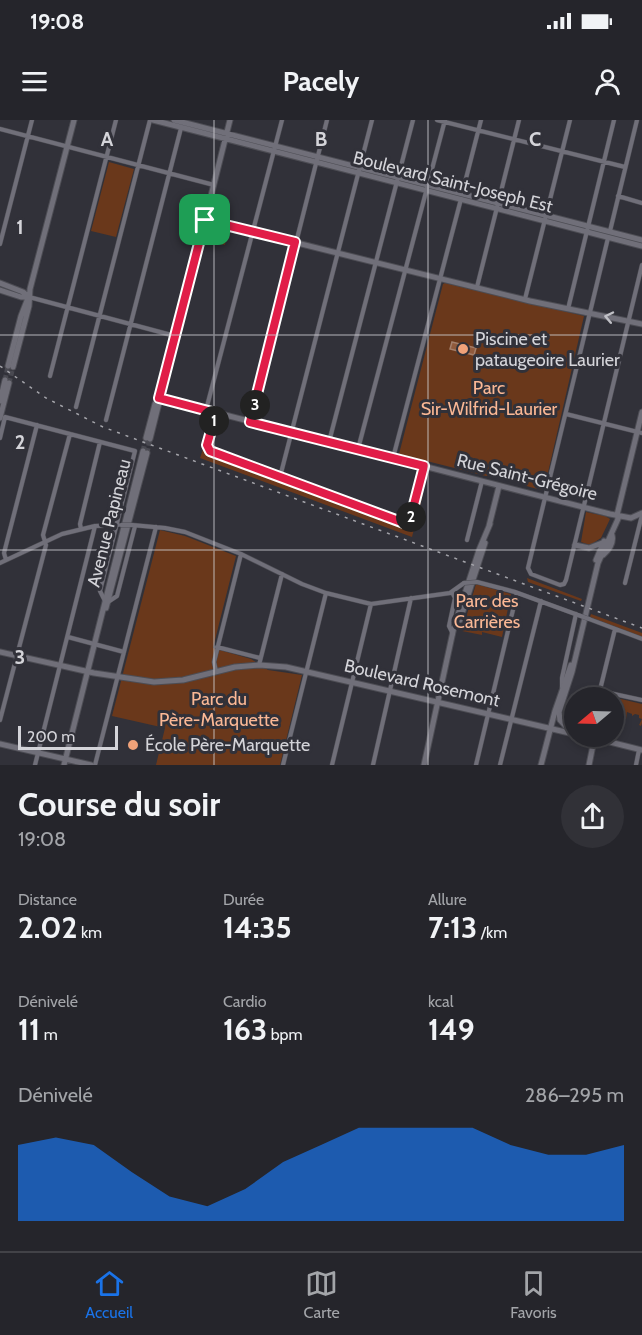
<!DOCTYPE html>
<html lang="fr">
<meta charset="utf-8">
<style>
:root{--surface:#25252b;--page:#313137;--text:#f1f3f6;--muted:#a3a5a9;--line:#424247;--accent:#1a73e8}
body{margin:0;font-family:Cabin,sans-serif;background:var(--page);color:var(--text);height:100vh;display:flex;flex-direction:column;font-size:22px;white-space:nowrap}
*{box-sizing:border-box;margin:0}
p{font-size:20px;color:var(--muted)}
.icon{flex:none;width:33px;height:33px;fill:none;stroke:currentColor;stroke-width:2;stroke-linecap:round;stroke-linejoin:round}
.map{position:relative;height:645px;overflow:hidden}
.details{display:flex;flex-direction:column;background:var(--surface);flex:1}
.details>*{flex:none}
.needle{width:39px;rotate:251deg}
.controls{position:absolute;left:564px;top:567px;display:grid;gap:12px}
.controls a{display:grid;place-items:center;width:60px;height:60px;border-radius:50%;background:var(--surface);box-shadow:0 3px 9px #0003,0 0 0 2px var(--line);font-size:30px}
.scale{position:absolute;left:18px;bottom:15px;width:100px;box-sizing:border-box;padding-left:6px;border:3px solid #d4d4d9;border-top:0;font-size:16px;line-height:21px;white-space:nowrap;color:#d4d4d9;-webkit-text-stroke:4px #313139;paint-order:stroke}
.pin{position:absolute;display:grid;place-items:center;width:51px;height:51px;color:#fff;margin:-26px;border-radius:12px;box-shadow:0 3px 9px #0006}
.km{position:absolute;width:30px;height:30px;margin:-15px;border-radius:50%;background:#222;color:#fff;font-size:16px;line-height:30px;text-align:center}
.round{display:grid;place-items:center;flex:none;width:63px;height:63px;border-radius:32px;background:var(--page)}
.summary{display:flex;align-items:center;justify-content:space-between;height:102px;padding:0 18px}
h1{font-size:33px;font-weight:700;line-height:45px}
.figures{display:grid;grid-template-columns:repeat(3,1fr);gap:9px;height:102px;padding:6px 18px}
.figures div{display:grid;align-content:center}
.figures b{font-size:30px;font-weight:700}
.figures small{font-size:16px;font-weight:400}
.figures p{font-size:16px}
.chart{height:168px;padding:12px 18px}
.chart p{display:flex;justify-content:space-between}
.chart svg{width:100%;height:108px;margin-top:6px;fill:var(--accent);opacity:.7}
.status{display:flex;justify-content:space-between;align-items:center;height:42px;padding:0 30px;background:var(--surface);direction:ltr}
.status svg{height:16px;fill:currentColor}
header{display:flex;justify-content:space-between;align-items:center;height:78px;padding:0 18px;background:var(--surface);font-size:27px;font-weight:700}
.tab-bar{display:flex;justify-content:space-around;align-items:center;height:84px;border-top:2px solid var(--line);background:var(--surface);font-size:16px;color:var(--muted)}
.tab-bar a{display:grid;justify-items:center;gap:3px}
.tab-bar .selected{color:var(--accent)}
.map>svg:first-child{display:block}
.green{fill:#6a381b}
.water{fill:#905a3c;stroke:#a47f6b;stroke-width:1.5}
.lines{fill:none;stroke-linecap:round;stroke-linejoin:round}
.secondary-tunnel{stroke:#494951;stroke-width:5;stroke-dasharray:5 2.5;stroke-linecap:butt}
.street-casing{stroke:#4d4d54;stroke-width:5}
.secondary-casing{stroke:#4d4d54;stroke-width:7}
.street{stroke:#706f79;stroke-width:4}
.secondary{stroke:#706f79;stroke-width:5}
.rail{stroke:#a4a4aa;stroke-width:1.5;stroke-dasharray:3 6;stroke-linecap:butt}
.street-bridge-casing{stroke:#4d4d54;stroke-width:5;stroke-linecap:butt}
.street-bridge{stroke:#706f79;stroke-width:4}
.oneway{stroke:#c0c0c6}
.route-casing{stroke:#fff;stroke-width:12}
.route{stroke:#e11d48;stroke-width:8}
.grid{fill:none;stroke:#d4d4d9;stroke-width:1.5;stroke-opacity:0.55}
.poi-dot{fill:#f0a279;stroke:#313139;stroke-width:2}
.labels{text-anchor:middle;stroke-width:6;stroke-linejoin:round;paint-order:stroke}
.street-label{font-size:18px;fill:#d4d4d9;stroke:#313139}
.poi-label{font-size:18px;fill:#d4d4d9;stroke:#313139;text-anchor:start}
.park-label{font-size:18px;fill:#fbb895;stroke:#313139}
.grid-label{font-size:20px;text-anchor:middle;font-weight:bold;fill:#d4d4d9;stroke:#313139;stroke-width:6;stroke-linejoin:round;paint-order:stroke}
</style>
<div class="status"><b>19:08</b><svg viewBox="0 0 49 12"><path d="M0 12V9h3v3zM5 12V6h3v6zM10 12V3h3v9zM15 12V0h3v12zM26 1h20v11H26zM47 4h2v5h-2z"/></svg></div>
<header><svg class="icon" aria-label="menu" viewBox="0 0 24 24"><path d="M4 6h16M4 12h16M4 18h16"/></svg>Pacely<svg class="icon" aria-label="person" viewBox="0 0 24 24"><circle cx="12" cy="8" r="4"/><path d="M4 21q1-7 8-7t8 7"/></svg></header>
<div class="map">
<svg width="642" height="645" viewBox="0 0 642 645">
<rect width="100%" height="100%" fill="#313139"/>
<path class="green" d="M109,42L134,49L116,117L91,111Z
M210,106L228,110L225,125L206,121Z
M445,163L584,196L544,370C523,367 507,356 486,356L399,334L443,164Z
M204,326V330L207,334L405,407L412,403L420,374H423L412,417L200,338Z
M586,392L605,396L610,399L601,418L590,425L581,422Z
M160,410L185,416L236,436L213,528L251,539L268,550L302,555L280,645H156L165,608L112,596Z
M527,458L582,479L581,481L528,462Z
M476,464L511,474L502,517L482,512V515L462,511Z
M591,494L642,513V517L590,497Z
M603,575H604L642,584V603L641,606L639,605L642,599L639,598V595L635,594L632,596V594L627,592L626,599H614V578L601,577Z"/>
<path class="water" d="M452,222L476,228L474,235L450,229Z"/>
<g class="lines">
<path class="secondary-tunnel" d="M5,260L8,246
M9,263L13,247
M143,331L146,318
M147,333L150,319"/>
<g class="street-casing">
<path id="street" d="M437,0L625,47
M0,9L214,65
M462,74L481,0
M618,76L642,83
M610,111L637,0
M608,118L528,448L531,454L560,465L564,464L566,460L642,145
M0,124L32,0
M477,167L519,0
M29,177L175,216
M525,179L570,0
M568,189L614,0
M50,256L116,0
M76,287L150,0
M206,290L282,0
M216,293L208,325L210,331L404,403L410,400L424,346
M566,294L642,313
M106,300L181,8
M251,301L327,0
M0,318L5,297L135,331L100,471L105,481
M329,322L413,0
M358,329L445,0
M393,338L461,79
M280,357L372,0
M132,405L165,408L185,412L241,434L302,464L326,473L371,484L450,473L464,463
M81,409L80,404L100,322
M467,420L482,361
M6,440L4,433L37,305
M0,443L62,414L95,406L118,405
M477,462L515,472L578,495
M625,463L642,395
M452,472L455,478L449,506L453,514
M108,482L117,476L135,406
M589,499L642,519
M68,517L124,532
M217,527L260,538
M259,545L282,454
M216,551L214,542L241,434
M562,567V558L576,494
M600,571L642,580
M598,578L615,509
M0,600L46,425L43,415L70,314
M35,645L95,406
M95,645L156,407
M283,645L326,473
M332,645L371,484
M373,645L411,478
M476,645L517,473
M500,645L541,481
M636,645L639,630"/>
</g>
<g class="secondary-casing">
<path id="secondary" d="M153,0L642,126
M174,0L642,120
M205,100L530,181L642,204
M0,163L23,172L29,177
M0,170L21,177H29
M8,246L21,196L28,178
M13,247L29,186L30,169L74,0
M159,278L610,394L631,398L642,393
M0,281L5,260
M0,298L9,263
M146,318L155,284L159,278
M150,319L230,0
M489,406L499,366
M575,425L589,428L602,423
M603,435C610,429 614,423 612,415
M596,440L604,421
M106,488L147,333
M460,500L485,423
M0,532L94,553L154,562L183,560L235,547L259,545L286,547L574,614
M571,612L560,600L559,592L572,552L598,443L618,399L617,395L642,292
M586,616L642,630
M0,624L91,645
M64,645L143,331
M424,645L454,507L479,430L490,404
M541,645L555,591L571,545
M589,645L593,625L592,618"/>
</g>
<use href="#street" class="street"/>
<use href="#secondary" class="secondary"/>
<path class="rail" d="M0,246L46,278L103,307L642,508"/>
<g class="street-bridge-casing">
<path id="street-bridge" d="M121,405H132
M464,463L477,462
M578,495L589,499"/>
</g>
<use href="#street-bridge" class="street-bridge"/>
</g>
<defs><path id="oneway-chevron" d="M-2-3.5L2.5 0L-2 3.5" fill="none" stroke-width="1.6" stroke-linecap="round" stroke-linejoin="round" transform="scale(1.5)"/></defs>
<use class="oneway" href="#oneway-chevron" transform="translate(609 197) rotate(-168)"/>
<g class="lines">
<g class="route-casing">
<path id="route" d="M205,100L295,122L250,302L424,346L410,400L408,403H404L210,331L207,325L216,293L159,278Z"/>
</g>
<use href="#route" class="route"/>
</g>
<path class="grid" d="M214,0V645M428,0V645M0,215H642M0,430H642"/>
<g class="poi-dot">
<circle cx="463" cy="229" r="6"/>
<circle cx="133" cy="625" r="6"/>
</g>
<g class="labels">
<g class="street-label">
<text transform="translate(453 62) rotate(14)" y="6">Boulevard Saint-Joseph Est</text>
<text transform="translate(527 357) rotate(14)" y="6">Rue Saint-Grégoire</text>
<text transform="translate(109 403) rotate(-76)" y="6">Avenue Papineau</text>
<text transform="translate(422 563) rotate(13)" y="6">Boulevard Rosemont</text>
</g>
<g class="poi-label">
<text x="475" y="225">Piscine et<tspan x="475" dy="21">pataugeoire Laurier</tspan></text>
<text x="145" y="631">École Père-Marquette</text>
</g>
<g class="park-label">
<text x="489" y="274">Parc<tspan x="489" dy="21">Sir-Wilfrid-Laurier</tspan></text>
<text x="487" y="487">Parc des<tspan x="487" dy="21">Carrières</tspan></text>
<text x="219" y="585">Parc du<tspan x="219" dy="21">Père-Marquette</tspan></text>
</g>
</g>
<g class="grid-label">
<text x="107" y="26">A</text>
<text x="321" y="26">B</text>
<text x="535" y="26">C</text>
<text x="20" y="114">1</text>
<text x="20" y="329">2</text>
<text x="20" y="544">3</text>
</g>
</svg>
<div class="controls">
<a><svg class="needle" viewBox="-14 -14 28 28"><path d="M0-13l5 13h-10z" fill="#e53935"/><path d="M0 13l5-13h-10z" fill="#a3a5a9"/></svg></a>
</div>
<div class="scale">200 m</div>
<div class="pin" style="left:205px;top:100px;background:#1e9e55"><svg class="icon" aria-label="arrive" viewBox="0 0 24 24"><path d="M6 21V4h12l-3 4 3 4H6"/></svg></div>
<b class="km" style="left:214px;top:301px">1</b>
<b class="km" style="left:411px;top:397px">2</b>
<b class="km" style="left:255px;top:285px">3</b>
</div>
<section class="details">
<div class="summary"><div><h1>Course du soir</h1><p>19:08</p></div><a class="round"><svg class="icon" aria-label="share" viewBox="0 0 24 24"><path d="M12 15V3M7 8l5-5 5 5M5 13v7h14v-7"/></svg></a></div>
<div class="figures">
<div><p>Distance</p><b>2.02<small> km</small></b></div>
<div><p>Durée</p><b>14:35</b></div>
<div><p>Allure</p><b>7:13<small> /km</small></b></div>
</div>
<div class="figures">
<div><p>Dénivelé</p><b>11<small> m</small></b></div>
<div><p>Cardio</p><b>163<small> bpm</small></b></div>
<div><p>kcal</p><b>149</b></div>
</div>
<div class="chart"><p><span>Dénivelé</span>286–295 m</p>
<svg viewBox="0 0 160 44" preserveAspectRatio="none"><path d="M0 44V13L10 10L20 13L30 24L40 34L50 38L60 31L70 20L80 13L90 6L100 6L110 6L120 6L130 13L140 17L150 17L160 13V44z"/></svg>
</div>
</section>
<nav class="tab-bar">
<a class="selected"><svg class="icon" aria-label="home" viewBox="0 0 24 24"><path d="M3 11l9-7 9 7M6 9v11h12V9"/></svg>Accueil</a>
<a><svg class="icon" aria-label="map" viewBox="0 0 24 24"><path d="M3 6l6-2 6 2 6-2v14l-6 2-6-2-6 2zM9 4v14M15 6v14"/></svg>Carte</a>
<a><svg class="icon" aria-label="saved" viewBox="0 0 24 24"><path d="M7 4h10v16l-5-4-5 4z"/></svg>Favoris</a>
</nav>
